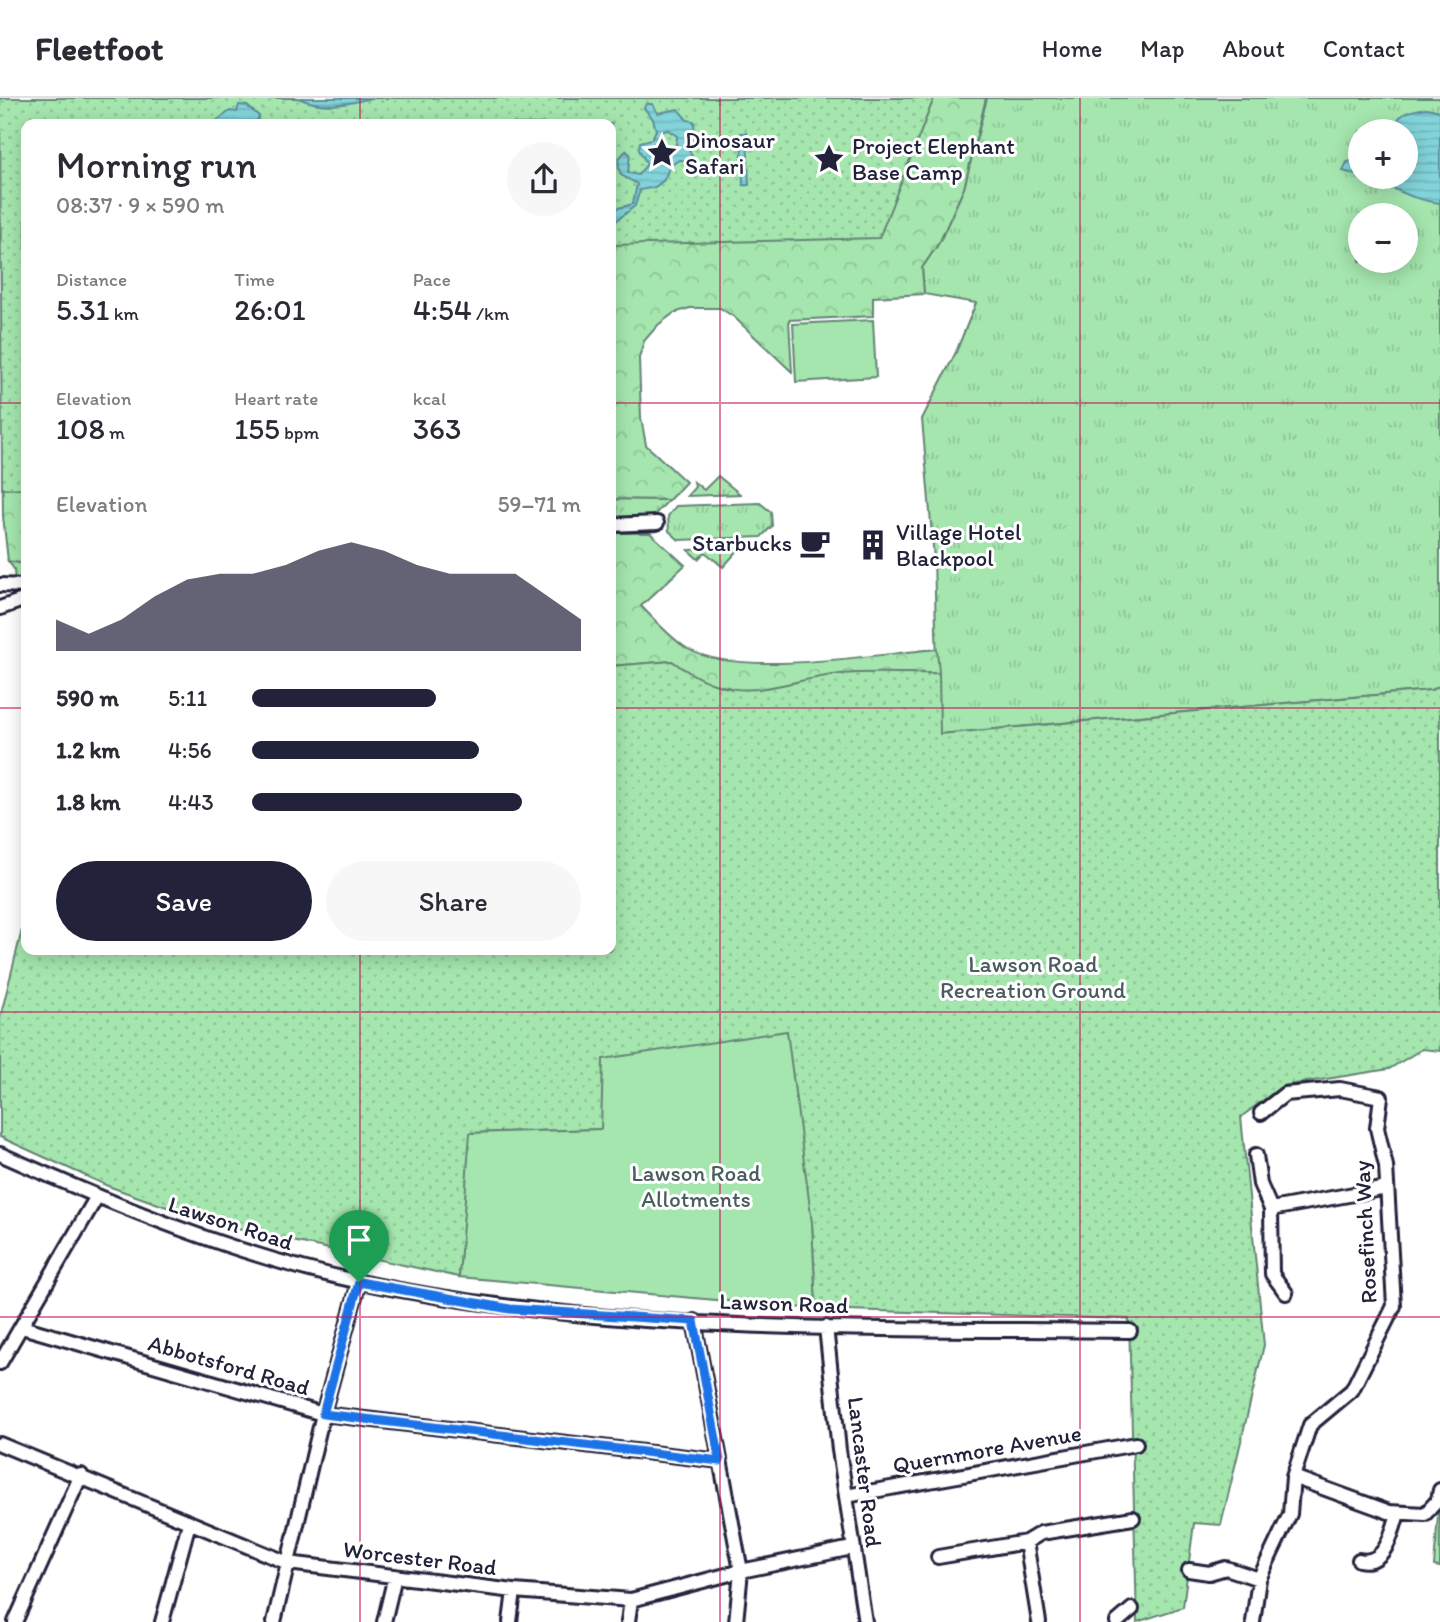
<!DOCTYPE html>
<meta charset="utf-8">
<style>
:root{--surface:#fff;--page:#f7f7f7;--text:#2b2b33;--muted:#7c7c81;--line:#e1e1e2;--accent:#22223b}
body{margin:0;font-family:Itim,sans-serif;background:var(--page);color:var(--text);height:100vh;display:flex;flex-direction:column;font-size:26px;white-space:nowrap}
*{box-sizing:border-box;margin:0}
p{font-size:23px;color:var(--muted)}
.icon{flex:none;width:38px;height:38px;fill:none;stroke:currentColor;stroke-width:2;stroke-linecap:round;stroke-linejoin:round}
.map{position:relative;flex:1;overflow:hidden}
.sheet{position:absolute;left:21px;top:21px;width:595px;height:836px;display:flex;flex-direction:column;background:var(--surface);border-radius:14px;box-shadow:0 4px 18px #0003}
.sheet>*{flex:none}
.fabs{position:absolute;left:1348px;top:21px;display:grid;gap:14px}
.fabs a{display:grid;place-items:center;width:70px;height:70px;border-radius:50%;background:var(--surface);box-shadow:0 4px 18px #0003;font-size:35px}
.pin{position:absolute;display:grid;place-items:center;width:60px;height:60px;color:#fff;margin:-72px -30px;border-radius:50% 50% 50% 0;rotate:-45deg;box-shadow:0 0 7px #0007}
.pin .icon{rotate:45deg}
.round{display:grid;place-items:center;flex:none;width:74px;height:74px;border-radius:37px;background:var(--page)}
.overview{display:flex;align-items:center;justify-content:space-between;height:119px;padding:0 35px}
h1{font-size:38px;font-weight:600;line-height:52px}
.figures{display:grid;grid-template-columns:repeat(3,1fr);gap:10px;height:119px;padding:7px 35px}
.figures div{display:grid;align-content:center}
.figures b{font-size:30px;font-weight:600}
.figures small{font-size:19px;font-weight:400}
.figures p{font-size:19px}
.chart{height:196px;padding:14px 35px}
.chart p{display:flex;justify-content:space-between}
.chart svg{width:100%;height:126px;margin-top:7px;fill:var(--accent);opacity:.7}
.action{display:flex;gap:14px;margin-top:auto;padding:14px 35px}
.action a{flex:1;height:80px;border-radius:42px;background:var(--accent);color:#fff;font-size:28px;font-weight:600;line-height:80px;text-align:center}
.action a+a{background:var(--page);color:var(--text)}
ul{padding:0 35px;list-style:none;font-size:23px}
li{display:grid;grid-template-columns:112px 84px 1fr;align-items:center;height:52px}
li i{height:18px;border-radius:9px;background:var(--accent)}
header{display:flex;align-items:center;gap:42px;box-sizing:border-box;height:98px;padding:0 35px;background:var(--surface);border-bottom:2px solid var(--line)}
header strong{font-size:33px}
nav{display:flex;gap:38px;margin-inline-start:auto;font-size:24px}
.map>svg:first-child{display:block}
.grass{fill:url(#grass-tufts);stroke:#648474;stroke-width:2;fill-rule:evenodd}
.forest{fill:url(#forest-crowns);stroke:#648474;stroke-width:2}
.park{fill:url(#park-dots);stroke:#648474;stroke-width:2}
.garden{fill:#a5e6ae;stroke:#648474;stroke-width:2}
.water{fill:url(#water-rules);stroke:#5c8d9a;stroke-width:2;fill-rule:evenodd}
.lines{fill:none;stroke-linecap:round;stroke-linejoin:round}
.street-casing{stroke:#22223b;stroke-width:18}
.street{stroke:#fff;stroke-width:12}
.route-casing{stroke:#fff;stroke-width:14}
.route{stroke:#1a73e8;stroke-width:9}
.grid{fill:none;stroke:#c2185b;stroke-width:2;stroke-opacity:0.55}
.labels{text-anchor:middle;stroke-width:6;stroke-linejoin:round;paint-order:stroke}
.poi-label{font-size:23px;fill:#22223b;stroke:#fff;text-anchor:start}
.park-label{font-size:23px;fill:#495d5e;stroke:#fff}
.street-label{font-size:23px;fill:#22223b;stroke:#fff}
</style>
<header>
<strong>Fleetfoot</strong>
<nav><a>Home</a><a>Map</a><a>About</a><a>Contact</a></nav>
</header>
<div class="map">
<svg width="1440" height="1524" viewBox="0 0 1440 1524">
<defs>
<pattern id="grass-tufts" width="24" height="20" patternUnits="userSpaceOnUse" patternTransform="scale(1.75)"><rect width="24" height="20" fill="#a5e6ae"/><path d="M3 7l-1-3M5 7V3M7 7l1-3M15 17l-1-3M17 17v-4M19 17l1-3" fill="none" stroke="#8ec597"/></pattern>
<pattern id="forest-crowns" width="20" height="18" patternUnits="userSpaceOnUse" patternTransform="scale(1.75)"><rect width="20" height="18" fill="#a5e6ae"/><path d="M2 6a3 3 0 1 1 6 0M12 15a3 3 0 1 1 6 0" fill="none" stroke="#8ec597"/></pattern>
<pattern id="park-dots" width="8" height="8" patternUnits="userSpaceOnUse" patternTransform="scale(1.75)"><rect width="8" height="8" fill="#a5e6ae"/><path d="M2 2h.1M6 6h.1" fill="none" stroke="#8ec597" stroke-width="1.8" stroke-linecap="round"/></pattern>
<pattern id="water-rules" width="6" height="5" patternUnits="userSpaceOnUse" patternTransform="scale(1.75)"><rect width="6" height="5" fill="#82d4da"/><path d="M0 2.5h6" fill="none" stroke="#70b6bc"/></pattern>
</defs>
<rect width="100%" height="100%" fill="#fff"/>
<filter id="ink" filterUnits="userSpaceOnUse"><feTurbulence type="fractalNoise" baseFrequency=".0143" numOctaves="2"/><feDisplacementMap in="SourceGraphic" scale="14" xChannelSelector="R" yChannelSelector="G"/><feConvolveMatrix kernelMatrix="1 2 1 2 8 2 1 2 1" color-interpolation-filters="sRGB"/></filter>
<g filter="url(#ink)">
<path class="grass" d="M987,0H1440V588L1431,592L939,636L934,461L922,321L956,254L976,205L924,196L922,170L940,143L964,90ZM1360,33H1405V79H1360ZM1360,117H1405V163H1360Z
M718,378L740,396L687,398L695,389L694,384L704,392Z
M611,401L669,402L650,421L611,427Z
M760,405L771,414L772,428L761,439L679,442L669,433L668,418L676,408Z
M741,449L723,469L705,454L698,461L688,452Z
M8,463L26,466V488H15L14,471Z
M1440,1391V1469L1434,1468Z"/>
<path class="forest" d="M934,0H986L964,90L940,143L922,170L924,196L873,199V218L789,222L792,274L734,219L720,210H690L674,215L658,227L644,243L639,260L641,320L646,347L686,384L669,402L611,401V131L878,140Z
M26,116V466L8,463L3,418L0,118Z
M611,435H650L685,467L641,508C655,522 671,541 688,551C738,580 877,556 937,551L939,575L842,576L746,594L698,582L672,563L611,568Z"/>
<path class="park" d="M0,0H934L879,140L611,147V26H26V390L2,391Z
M672,563C741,613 769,584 841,576C873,573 907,576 939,575L940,636L1431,592L1440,588V953L1422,951L1389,971L1282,988L1241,1019L1264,1247L1221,1427L1194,1425L1183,1509L1137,1524L1129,1221L816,1211L812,1125L601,1031L471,1035L459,1179L214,1126L108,1088L0,1039V920L26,816V852H611V568Z"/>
<path class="garden" d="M873,222L876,279L796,284L793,226Z
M787,933L812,1125L816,1211L459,1179L470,1035L601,1031L603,961Z"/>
<path class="water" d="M298,0H371C345,7 323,11 298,0Z
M646,6H652L658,15L678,11L687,22L694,23L695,41L688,49L694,63L679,62L670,68L664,82L655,89L640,92L635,108L611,127V112L633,106L637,86L621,77C617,67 617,60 626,53L630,56L628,75L638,77L647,66L639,52L640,44L652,41L656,32L653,21L644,10ZM668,32L677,38L676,50L666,54L657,47L656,41L663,33Z
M239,7L247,8L259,18L256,26H212L230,13L237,14Z
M1427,10L1440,13V105C1408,102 1391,86 1362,79H1405V33H1394C1396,14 1410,13 1427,10Z
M741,35H747L749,87H743Z
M1360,61V78L1343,73L1347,64Z"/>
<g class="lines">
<g class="street-casing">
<path id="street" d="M611,427L657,425
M0,487L26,488
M0,510L26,501
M0,1056C117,1108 234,1157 360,1184C610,1237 876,1230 1130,1233
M1256,1057L1260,1086L1271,1111
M1286,1195L1272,1176L1271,1111L1387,1090
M694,1223L741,1473L736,1524
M22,1229L323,1316L720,1363
M826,1229L839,1352L865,1524
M0,1265L96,1100
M0,1346L288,1465L514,1493L631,1502L741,1473L852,1450
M1293,1379L1389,1414L1425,1416L1438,1402L1440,1392
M846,1398L1136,1346
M1026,1444L1039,1524
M938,1459L1026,1444L1041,1435L1133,1420
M1359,1462C1385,1468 1392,1436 1398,1415
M1189,1472L1209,1475L1226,1470L1259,1481
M15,1524L81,1377
M162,1524L189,1425
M274,1524L323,1316L359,1184
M384,1524L395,1478
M510,1524L514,1493
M628,1524L631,1502
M1117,1524L1132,1511
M1253,1524L1259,1481L1290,1416L1293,1379L1310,1327L1352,1292L1394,1208L1386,1068L1377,1030L1381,999L1340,991L1285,996L1261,1015"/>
</g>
<use href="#street" class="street"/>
</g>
</g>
<g class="lines" filter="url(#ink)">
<g class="route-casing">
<path id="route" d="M359,1184L510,1211L694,1223L720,1363L323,1316Z"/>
</g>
<use href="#route" class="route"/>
</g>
<path class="grid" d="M360,0V26M720,0V1524M1080,0V1524M0,305H26M611,305H1440M0,610H26M611,610H1440M360,852V1524M0,914H1440M0,1219H1440"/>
<defs>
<g id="sight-bare" transform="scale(2.415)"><path d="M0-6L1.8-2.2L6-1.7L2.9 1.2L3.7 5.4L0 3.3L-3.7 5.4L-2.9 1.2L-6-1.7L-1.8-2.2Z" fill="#22223b" stroke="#fff" stroke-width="2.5" paint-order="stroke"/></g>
<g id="cafe-bare" transform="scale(2.415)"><path d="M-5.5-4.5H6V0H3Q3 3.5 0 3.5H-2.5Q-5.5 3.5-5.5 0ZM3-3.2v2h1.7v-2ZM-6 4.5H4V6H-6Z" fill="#22223b" stroke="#fff" stroke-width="2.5" paint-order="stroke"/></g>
<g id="building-bare" transform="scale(2.415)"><path d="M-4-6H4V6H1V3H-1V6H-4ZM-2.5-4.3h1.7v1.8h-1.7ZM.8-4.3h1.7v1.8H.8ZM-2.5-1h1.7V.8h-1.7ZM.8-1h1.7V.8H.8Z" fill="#22223b" stroke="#fff" stroke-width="2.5" paint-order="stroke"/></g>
</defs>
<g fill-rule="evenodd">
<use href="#sight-bare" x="662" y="55"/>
<use href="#sight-bare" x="829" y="61"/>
<use href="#cafe-bare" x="815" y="445"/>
<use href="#building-bare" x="873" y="447"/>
</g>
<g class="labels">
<g class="poi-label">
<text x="685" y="50">Dinosaur<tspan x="685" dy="26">Safari</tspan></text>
<text x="852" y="56">Project Elephant<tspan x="852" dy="26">Base Camp</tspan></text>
<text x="896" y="442">Village Hotel<tspan x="896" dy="26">Blackpool</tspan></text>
<text x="792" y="453" text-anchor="end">Starbucks</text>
</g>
<g class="park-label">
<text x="1033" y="874">Lawson Road<tspan x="1033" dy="26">Recreation Ground</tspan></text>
<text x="696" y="1083">Lawson Road<tspan x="696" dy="26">Allotments</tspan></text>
</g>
<g class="street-label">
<text transform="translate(231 1125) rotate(18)" y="8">Lawson Road</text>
<text transform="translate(1365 1134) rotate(-93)" y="8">Rosefinch Way</text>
<text transform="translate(784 1205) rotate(2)" y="8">Lawson Road</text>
<text transform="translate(229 1267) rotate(16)" y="8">Abbotsford Road</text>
<text transform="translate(987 1351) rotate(-10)" y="8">Quernmore Avenue</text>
<text transform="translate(865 1374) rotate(83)" y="8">Lancaster Road</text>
<text transform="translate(420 1460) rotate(7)" y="8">Worcester Road</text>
</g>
</g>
</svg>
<div class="fabs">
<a>+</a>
<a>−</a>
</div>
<div class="pin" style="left:359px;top:1184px;background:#1e9e55"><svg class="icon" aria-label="arrive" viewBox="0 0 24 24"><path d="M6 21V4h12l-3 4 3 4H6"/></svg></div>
<section class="sheet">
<div class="overview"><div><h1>Morning run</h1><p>08:37 · 9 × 590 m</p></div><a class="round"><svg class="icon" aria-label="share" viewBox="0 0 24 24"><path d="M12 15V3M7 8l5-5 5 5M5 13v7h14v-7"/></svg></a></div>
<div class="figures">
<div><p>Distance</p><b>5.31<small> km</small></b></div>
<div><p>Time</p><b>26:01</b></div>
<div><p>Pace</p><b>4:54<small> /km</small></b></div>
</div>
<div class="figures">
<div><p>Elevation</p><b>108<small> m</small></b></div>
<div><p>Heart rate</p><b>155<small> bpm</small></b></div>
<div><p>kcal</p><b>363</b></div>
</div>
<div class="chart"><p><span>Elevation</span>59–71 m</p>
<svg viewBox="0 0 160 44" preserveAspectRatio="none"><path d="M0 44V33L10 38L20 33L30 25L40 19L50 17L60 17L70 14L80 9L90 6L100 9L110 14L120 17L130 17L140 17L150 25L160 33V44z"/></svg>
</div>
<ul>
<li><b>590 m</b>5:11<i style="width:56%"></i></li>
<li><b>1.2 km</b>4:56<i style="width:69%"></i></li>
<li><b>1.8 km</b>4:43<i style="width:82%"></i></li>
</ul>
<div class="action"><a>Save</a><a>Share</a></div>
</section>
</div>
